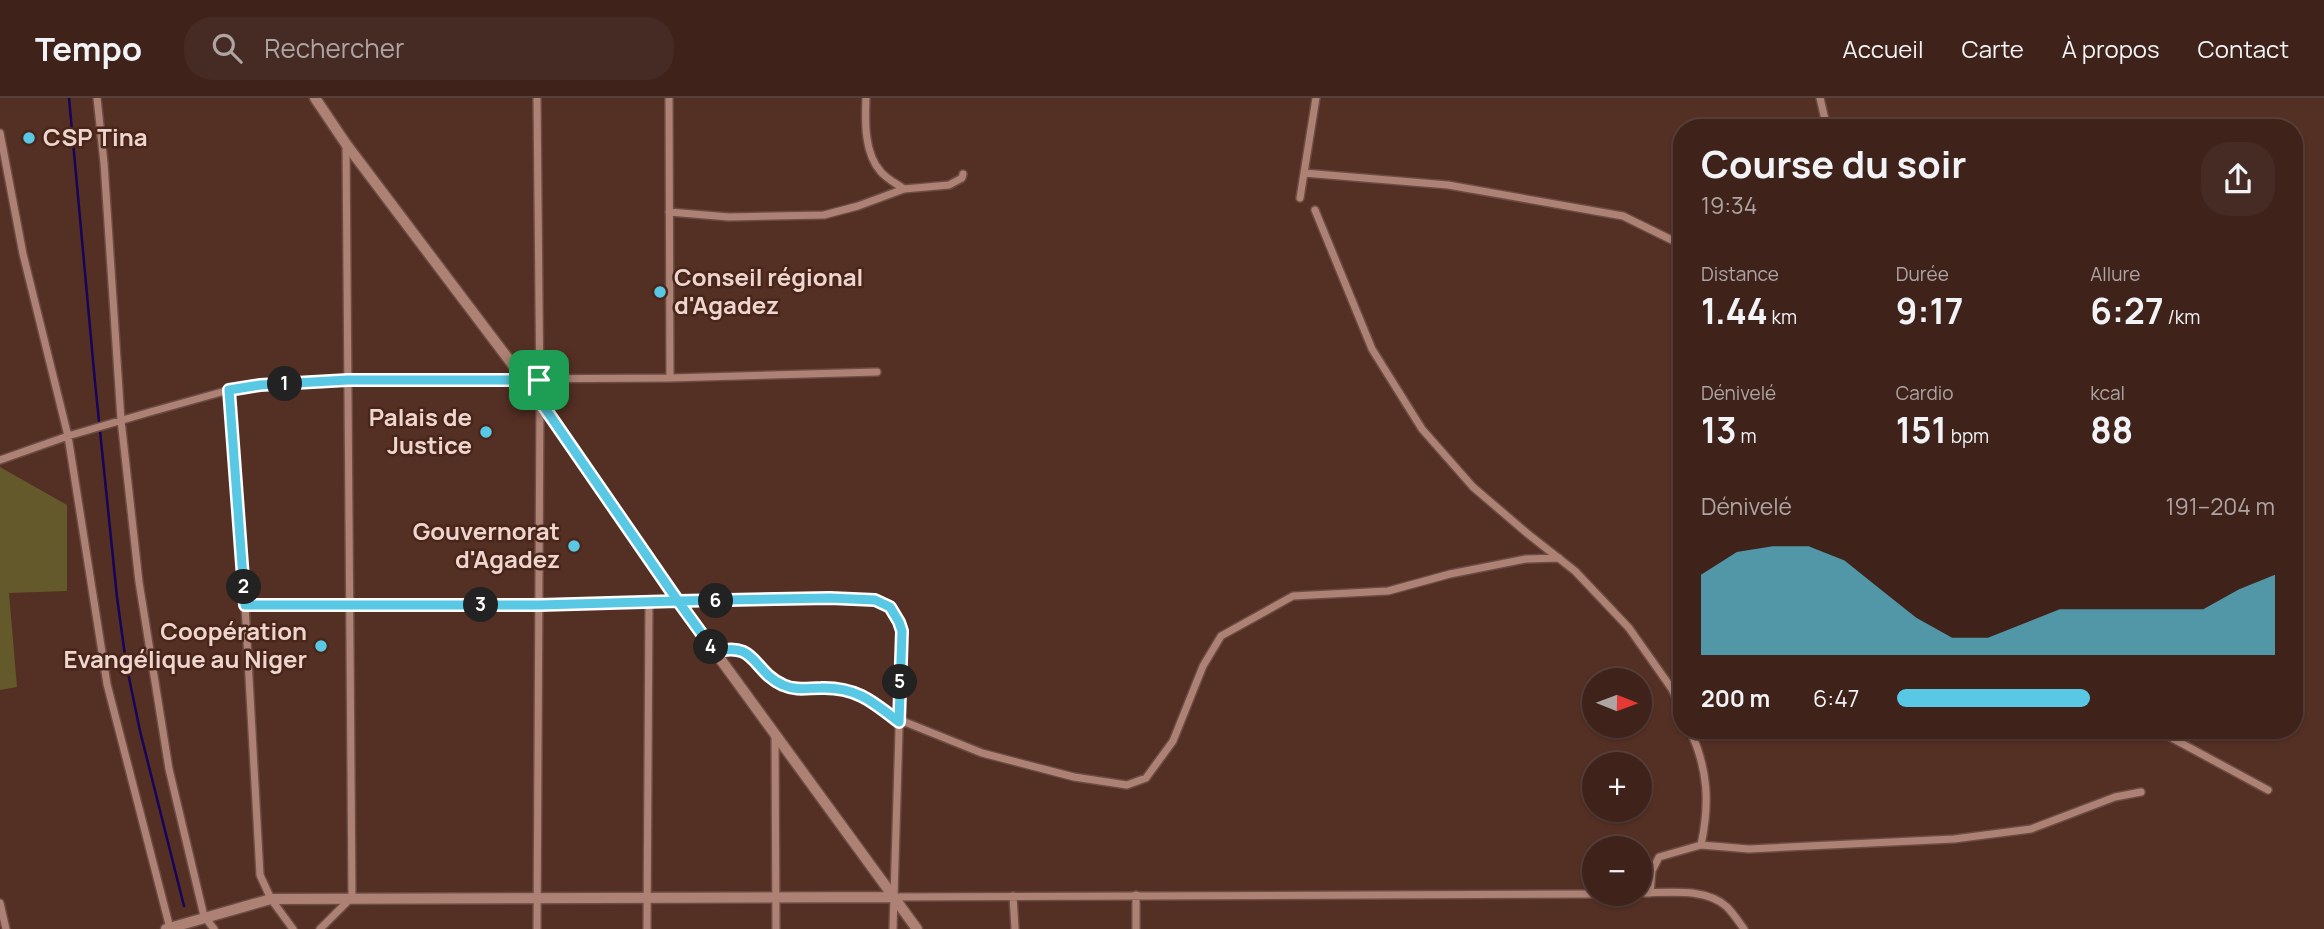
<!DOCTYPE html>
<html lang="fr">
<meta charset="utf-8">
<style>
:root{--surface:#3f231b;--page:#462b24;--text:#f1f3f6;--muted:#ada4a3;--line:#58403a;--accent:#59c8e4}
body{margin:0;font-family:Manrope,sans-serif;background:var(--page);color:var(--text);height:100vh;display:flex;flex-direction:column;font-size:26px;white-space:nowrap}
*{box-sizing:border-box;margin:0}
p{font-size:23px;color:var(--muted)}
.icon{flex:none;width:38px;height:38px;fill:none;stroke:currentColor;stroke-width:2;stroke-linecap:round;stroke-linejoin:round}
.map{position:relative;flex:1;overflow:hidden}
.drawer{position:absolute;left:1673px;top:21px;width:630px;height:620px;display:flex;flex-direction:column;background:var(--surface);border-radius:28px;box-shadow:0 2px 5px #0004,0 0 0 2px var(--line)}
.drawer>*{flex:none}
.needle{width:46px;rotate:91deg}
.tools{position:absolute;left:1582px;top:570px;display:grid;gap:14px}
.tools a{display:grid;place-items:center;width:70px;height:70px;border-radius:50%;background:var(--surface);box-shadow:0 2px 5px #0004,0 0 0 2px var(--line);font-size:35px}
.pin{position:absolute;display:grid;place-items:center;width:60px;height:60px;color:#fff;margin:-30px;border-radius:14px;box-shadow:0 4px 10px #0006}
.km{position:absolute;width:35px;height:35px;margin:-18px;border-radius:50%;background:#222;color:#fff;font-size:19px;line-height:35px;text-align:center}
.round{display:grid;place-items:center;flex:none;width:74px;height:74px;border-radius:28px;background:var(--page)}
.headline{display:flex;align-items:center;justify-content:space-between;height:119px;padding:0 28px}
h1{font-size:38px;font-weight:700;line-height:52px}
.figures{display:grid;grid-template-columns:repeat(3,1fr);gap:10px;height:119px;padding:7px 28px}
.figures div{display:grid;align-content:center}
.figures b{font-size:35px;font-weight:700}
.figures small{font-size:19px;font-weight:400}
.figures p{font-size:19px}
.chart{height:196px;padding:14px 28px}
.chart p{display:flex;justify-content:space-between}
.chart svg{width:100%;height:126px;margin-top:7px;fill:var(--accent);opacity:.7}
ul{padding:0 28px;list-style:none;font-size:23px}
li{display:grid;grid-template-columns:112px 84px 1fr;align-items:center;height:52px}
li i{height:18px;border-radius:9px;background:var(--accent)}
header{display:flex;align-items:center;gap:42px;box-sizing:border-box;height:98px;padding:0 35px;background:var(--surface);border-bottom:2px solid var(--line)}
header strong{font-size:33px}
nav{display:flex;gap:38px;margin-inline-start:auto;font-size:24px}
.search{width:490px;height:63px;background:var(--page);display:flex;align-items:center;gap:18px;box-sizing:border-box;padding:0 24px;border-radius:28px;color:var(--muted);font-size:26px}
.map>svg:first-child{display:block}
.green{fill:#63592b}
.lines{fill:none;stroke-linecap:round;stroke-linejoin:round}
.stream{stroke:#150459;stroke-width:2.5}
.street-casing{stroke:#6b4c43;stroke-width:10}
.secondary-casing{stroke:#6b4c43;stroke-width:13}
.street{stroke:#ad8174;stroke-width:7}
.secondary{stroke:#ad8174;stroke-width:10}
.route-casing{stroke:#fff;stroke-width:14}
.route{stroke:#59c8e4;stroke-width:9}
.poi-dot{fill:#59c8e4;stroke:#49251a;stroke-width:2.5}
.labels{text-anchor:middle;stroke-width:5;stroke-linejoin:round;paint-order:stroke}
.poi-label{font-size:24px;font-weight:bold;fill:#eed6cf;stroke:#49251a;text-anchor:end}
</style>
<header>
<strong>Tempo</strong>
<div class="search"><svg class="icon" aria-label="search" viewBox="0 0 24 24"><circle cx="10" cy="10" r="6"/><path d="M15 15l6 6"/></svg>Rechercher</div>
<nav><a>Accueil</a><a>Carte</a><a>À propos</a><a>Contact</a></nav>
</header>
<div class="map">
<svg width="2324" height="831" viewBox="0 0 2324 831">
<rect width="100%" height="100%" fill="#542f24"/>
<path class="green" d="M0,369L67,407V493L9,495L17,589L0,592Z"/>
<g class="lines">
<path class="stream" d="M69,0L95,284L117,499L126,565L140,633L184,808"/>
<g class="street-casing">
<path id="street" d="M97,0L104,65L121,322L139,484L169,671L204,818L214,831
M537,0L540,303L537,831
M669,0L670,280
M866,0C865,24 864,55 881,74C887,81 897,86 904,91
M1820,0L1827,30
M0,35L23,156L68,338L107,586L170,830
M1304,75L1448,87L1623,118L1682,147
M1300,100L1316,0
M1315,112L1372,251L1422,331L1473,389L1528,436L1575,473L1629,530L1672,591L1682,613
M669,114L729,119L824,117L858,108L904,91L949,87L962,80L963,76
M229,292L245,507L260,777L271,801L293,831
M0,362L68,338L150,314L229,292L260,287L348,282L670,280L877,274
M245,507H539L830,500C862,501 891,495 902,533L893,831
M715,554C756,543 753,574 783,587C796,593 808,590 821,590C856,589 873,603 899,624H905L982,655L1074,679L1127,687L1146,680L1173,643L1203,568L1221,538L1293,498L1388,493L1450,476L1526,461L1559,460
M2157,632L2268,692
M775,637L776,831
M1701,747L1749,751L1954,741L2031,731L2115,699L2141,694
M1640,795C1667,795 1705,789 1727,809C1733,815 1739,824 1744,831
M1650,795L1652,773L1659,759L1701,747C1710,705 1708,671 1690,632
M1136,797V831
M1013,798L1015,831
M893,799L1594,796
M0,805L6,831
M320,831L352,799L346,46
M647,831L649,505"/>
</g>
<g class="secondary-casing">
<path id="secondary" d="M315,0L346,46L540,303L678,503L917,831
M166,831L271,801L893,799"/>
</g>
<use href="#street" class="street"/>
<use href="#secondary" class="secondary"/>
</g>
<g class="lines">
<g class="route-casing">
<path id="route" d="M539,282H348L260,287L229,292L245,507H540L678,503L715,554C756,542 753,574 783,587C796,593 808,590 821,590C856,589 872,603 899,624L902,533L899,524L890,509L875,502L830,500L678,503L540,303L539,282"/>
</g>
<use href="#route" class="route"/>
</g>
<g class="poi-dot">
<circle cx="29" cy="40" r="7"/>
<circle cx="660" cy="194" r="7"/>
<circle cx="486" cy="334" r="7"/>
<circle cx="574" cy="448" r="7"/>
<circle cx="321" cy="548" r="7"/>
</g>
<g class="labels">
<g class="poi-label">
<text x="43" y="48" text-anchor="start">CSP Tina</text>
<text x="674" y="188" text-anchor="start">Conseil régional<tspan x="674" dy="28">d'Agadez</tspan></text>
<text x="472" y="328">Palais de<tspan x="472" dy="28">Justice</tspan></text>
<text x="560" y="442">Gouvernorat<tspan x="560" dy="28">d'Agadez</tspan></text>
<text x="307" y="542">Coopération<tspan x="307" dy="28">Evangélique au Niger</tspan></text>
</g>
</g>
</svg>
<div class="tools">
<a><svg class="needle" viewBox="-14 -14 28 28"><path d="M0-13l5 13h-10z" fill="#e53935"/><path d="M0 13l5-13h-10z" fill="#ada4a3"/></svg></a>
<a>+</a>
<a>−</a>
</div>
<div class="pin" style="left:539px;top:282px;background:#1e9e55"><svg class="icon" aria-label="arrive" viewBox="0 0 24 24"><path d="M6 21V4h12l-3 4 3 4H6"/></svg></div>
<b class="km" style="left:285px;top:286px">1</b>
<b class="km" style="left:244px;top:489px">2</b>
<b class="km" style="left:481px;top:507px">3</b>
<b class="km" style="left:711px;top:549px">4</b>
<b class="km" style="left:900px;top:584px">5</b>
<b class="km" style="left:716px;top:503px">6</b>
<section class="drawer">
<div class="headline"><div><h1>Course du soir</h1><p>19:34</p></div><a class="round"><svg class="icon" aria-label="share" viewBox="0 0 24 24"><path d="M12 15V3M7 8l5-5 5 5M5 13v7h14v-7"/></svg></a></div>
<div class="figures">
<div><p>Distance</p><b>1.44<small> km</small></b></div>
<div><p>Durée</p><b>9:17</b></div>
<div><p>Allure</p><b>6:27<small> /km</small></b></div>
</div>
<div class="figures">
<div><p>Dénivelé</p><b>13<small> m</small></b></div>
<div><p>Cardio</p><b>151<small> bpm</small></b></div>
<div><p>kcal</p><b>88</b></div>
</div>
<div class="chart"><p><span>Dénivelé</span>191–204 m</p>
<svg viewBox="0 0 160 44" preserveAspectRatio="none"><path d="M0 44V16L10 8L20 6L30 6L40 11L50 21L60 31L70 38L80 38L90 33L100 28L110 28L120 28L130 28L140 28L150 21L160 16V44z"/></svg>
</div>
<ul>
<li><b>200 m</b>6:47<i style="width:51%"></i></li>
</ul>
</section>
</div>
